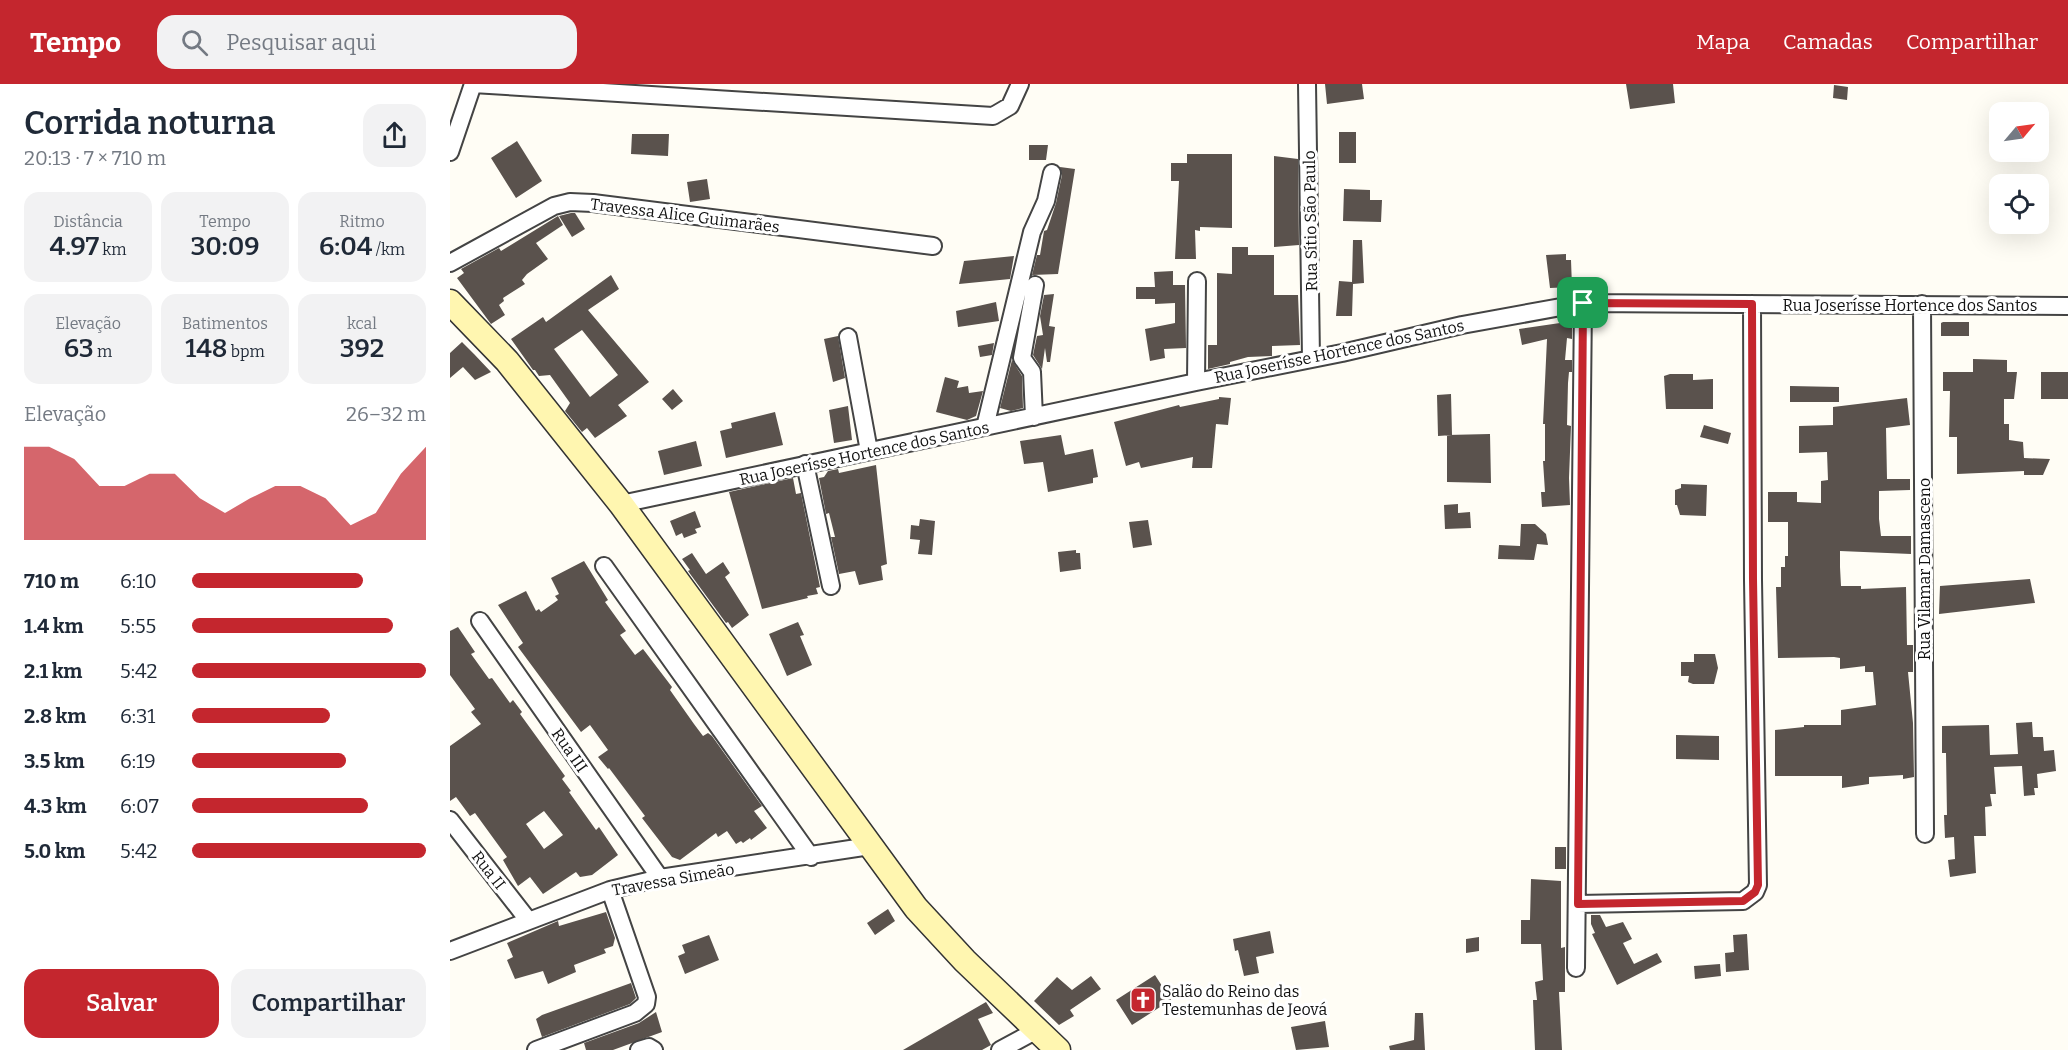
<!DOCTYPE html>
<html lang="pt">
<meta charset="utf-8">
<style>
:root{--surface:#fff;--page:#f2f2f3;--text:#1f2937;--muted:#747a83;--accent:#c4262e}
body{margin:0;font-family:Bitter,serif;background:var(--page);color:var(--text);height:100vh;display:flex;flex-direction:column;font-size:22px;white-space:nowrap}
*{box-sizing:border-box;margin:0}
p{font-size:20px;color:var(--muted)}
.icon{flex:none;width:33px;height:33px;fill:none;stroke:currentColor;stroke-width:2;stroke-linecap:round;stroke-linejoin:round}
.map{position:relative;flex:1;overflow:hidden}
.details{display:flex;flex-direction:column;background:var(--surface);width:450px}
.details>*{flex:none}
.needle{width:39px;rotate:61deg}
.fabs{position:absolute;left:1539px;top:18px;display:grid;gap:12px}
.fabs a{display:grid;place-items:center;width:60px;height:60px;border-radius:12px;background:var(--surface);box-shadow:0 6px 24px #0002;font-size:30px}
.pin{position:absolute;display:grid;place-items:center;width:51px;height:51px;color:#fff;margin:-26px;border-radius:12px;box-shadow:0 3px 9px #0006}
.round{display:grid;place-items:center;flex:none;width:63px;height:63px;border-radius:18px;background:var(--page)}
.summary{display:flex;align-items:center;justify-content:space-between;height:102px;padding:0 24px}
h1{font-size:33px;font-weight:600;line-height:45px}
.stats{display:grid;grid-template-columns:repeat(3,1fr);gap:9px;height:102px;padding:6px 24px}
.stats div{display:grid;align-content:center;border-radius:15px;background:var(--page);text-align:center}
.stats b{font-size:26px;font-weight:600}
.stats small{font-size:16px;font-weight:400}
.stats p{font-size:16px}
.chart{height:168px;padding:12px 24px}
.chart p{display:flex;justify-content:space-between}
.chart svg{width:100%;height:108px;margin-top:6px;fill:var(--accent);opacity:.7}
.action{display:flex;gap:12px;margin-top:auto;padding:12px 24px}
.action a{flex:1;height:69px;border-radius:18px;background:var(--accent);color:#fff;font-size:24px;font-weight:600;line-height:69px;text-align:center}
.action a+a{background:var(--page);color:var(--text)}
ul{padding:0 24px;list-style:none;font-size:20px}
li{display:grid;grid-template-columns:96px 72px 1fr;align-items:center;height:45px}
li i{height:15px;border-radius:8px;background:var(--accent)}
header{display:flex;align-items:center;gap:36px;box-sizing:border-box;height:84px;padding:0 30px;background:var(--accent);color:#fff}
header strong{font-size:28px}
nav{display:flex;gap:33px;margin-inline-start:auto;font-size:21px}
.search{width:420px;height:54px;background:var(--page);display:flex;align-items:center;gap:15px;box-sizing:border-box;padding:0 21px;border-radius:18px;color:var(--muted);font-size:22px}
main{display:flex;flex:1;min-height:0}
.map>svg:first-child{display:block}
.building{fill:#5a524d;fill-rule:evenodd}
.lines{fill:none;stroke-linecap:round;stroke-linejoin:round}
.street-casing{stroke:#444;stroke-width:20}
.secondary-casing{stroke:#333;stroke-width:27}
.street{stroke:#fff;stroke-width:16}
.secondary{stroke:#fff6b0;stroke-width:24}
.route-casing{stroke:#fff;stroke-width:12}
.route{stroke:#c4262e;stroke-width:8}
.labels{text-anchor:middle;stroke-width:6;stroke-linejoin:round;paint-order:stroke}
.street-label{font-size:16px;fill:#111;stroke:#fff}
.poi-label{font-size:16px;fill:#111;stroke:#fff;text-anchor:start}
</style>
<header>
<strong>Tempo</strong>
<div class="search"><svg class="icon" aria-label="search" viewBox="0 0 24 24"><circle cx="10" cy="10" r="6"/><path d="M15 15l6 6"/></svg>Pesquisar aqui</div>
<nav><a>Mapa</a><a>Camadas</a><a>Compartilhar</a></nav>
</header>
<main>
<section class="details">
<div class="summary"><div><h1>Corrida noturna</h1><p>20:13 · 7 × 710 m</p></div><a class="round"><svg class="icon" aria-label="share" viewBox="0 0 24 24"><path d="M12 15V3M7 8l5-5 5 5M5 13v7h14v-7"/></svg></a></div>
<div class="stats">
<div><p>Distância</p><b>4.97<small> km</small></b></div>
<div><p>Tempo</p><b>30:09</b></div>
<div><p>Ritmo</p><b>6:04<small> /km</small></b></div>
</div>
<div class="stats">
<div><p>Elevação</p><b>63<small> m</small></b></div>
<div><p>Batimentos</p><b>148<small> bpm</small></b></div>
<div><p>kcal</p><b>392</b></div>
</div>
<div class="chart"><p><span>Elevação</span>26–32 m</p>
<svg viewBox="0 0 160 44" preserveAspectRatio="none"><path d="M0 44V6L10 6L20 11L30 22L40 22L50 17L60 17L70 27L80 33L90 27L100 22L110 22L120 27L130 38L140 33L150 17L160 6V44z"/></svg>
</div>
<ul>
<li><b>710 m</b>6:10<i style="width:73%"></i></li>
<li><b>1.4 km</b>5:55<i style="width:86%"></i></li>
<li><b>2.1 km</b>5:42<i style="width:100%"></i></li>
<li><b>2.8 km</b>6:31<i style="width:59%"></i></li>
<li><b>3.5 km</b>6:19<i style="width:66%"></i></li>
<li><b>4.3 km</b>6:07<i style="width:75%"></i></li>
<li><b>5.0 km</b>5:42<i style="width:100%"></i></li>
</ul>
<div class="action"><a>Salvar</a><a>Compartilhar</a></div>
</section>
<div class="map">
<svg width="1618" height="966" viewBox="0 0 1618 966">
<rect width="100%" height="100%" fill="#fffdf5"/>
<path class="building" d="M875,0H912L914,15L877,20Z
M1176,0H1223L1225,19L1180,25Z
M1384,1L1398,3L1397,16L1383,14Z
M889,48H906V79H889Z
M182,50H219L218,72L181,70Z
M67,57L92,97L66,114L41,74Z
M579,61H598L596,76H579Z
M737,70H782V144L750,143V147L745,146L746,175H725L729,97H721V79H737Z
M824,72L848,75L849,161L824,163Z
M610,83L625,85L608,190L582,191L587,171H590L594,147L597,146L606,119L612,91Z
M257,95L260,115L240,118L237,98Z
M894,105L920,106V116H932L931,138L893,137Z
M121,129H125L135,145L122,153L109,132Z
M108,132L113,141L86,159L98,175L77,190L72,196L75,200L53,214L54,217L49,221L55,231L41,240L7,194L14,189L11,185L49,164L51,167Z
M903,156H912L914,199L903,200L902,232H886L889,197L902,198Z
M782,163H798V171H824V211H848L850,261L822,262V272L798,273L780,278V280L758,285V261H767V189L782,190Z
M1116,170V176H1121L1122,203L1100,204L1096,171Z
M564,172L560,195L509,200L514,177Z
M723,187V201H735L736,264L714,265L715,274L700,277L695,245L725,239V219L705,220V215H686V203H705L704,188Z
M161,191L169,205L138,226L199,298L168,321L177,332L145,354L137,344L132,348L115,327L120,319L100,291L89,292L85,286H83L61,255L93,233L96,238ZM132,246L168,291L140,313L104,265Z
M604,210L599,242L605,243L600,278H597L595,264L592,285L583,271L587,252L593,251L590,232L594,211Z
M546,218L549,237L508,243L506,227Z
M1110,236L1122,237V255L1117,254L1115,276H1122V288H1119L1118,299L1117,341L1121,342L1119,394L1120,421L1092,423L1091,408H1095L1093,377H1095V340H1093L1097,255L1072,261L1069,245L1110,239Z
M1493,238H1519V252H1491V239Z
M388,252L395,294L383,298L374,255Z
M12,258L24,270L41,288L25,296L13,283L0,294V269Z
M544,259L542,271L530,273L528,262Z
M1523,275L1557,276V288H1567L1564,315H1554V340H1559V356L1573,358L1574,374L1600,375L1593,391H1574V387L1507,390V353H1499L1500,307H1493V288H1523Z
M562,276L572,292L573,324L561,327L550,324Z
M1591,288H1618V315H1591Z
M1220,290H1243V296L1263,295V325H1216L1214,292Z
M495,293L509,297L507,304L518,302L519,309L533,307L526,332L517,336L486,328Z
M1340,302L1389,303V318H1340Z
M223,305L233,317L222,326L212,315Z
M1001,310L1002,351L988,352L987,311Z
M769,313L781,314L778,341L766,340L762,384H742L743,373L691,384L689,378L676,382L664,338L729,321L730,323L769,315Z
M1457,314L1460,341L1436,344L1437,395H1460V406L1429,407V435L1431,452H1461V470L1390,467V483L1391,502H1411V505L1456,503L1457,561H1463V588H1458L1463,639L1464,693L1453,695V691L1419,693V700L1392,704V692H1325V646L1354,643V641H1391V626L1426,621L1423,588H1415V582L1390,585V574L1384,573L1328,574L1326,503H1331V483H1335V472H1338V438H1318V408H1347V418L1371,419V397L1378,396L1377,368L1349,369V342L1383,341V323Z
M398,322L402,356L384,359L379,326Z
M325,328L333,361L276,374L270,347L282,344L281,339Z
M1254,341L1281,349L1278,360L1250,353Z
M1040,350L1041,399L997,398V351Z
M611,351L615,371L643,365L648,393L643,394V399L598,408L593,378L574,380L570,357Z
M246,357L252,382L214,391L208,367Z
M426,381L437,480L431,482L433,496L409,501L405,487L389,490L381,453H385L379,429L376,430L369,394L374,393L378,387L388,385L389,389Z
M343,394L346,410L351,409L370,503L366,504L368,510L357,512L358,514L312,525L279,408Z
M1231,400L1257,401L1256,432L1230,431L1227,421H1225V406L1231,404Z
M1008,420V429L1020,428L1021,444L995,445L994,421Z
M245,427L251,443L245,445L247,449L234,454L232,449L226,452L220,437Z
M470,435L485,437L482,471L468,470L470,456L460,455L461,441L469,442Z
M698,436L702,461L683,464L679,438Z
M1071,440H1085L1096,450L1098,461L1087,460L1084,476L1048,475L1049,461L1070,462Z
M626,466V469H630L631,485L610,488L608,468Z
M242,469L256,490L273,478L280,489L275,493L299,531L282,544L278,538L276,539L238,487L240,486L232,475Z
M134,477L158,516L155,518L176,547L170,551L185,571L193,565L222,603L220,606L244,640L253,652L258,649L262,652L312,722L304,727L317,744L301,756L300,754L293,759L291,757L286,760L277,747L268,753L266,749L230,776L222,773L192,734L195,732L159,684L158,685L148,673L158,666L140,641L131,648L68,563L73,559L48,521L76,507L86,527L89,525L91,528L108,516L105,512L109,510L101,494Z
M1580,495L1585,519L1489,530L1490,502Z
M348,538L354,551L350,552L362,581L337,592L319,550Z
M8,543L25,568L21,570L39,595L42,594L60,619L63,616L72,628L70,630L115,692L112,695L121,707L119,708L146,746L149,743L168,771L142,791L130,793L126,788L93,810L80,793L68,802L53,776L57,773L25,729L20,732L6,713L0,717V662L31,640L21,628L25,625L0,591V547ZM94,727L113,751L94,765L76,740Z
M1244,570H1265L1268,584L1264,600H1243L1238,598L1239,592H1231V578H1244Z
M1582,638L1583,653H1593L1594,667L1604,666L1606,687L1587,690L1588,704H1584L1585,711L1574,712L1572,682L1544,683L1546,710H1540L1542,722L1535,723L1536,752H1524L1526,789L1500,793L1498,776L1505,775L1504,753L1495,754L1494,731H1497L1496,669H1492V642L1539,641L1540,671L1568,670L1566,639Z
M1226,651L1269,652V676L1226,675Z
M1105,763H1116V785H1105Z
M1081,795L1111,797V864L1115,863V908H1109L1112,966H1085L1083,916H1087L1085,898L1093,896L1091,860H1071V836H1080Z
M438,825L445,837L425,851L417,839Z
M156,828L165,854L163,862L154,865L156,869L124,881L126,888L98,900L93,887L65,895L57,876L63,873L57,859L108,837L109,842Z
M1141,831H1150L1156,843L1173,838L1182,855L1173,859L1184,880L1207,869L1212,878L1167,901L1142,850L1145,849L1141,840Z
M820,847L824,869L806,873L809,889L794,892L788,866L785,867L783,855Z
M1297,850L1299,886L1276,888L1275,869L1284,868L1283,851Z
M259,851L269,876L235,890L228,872L235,869L232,861Z
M1029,853V867L1016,869V855Z
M1270,880L1271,892L1245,895L1244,882Z
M705,891L721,916L682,941L666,916Z
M641,892L651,905L620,926L624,932L609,941L584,917L607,893L622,906Z
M181,899L186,914L180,920L92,953L86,935L92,931Z
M536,918L543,929L528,935L541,961L532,966H453Z
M206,928L212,948L163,966H136L134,959L189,939Z
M965,929H973L975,966H940L939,962L964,956Z
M875,937L879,963L846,966L841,943Z"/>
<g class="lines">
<g class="street-casing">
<path id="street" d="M23,0L543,32L560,22L570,0
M857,0L861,274
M0,68L23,0
M0,179L104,122L120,118L143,119L483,162
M1472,220L1475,750
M398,253L419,367
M746,298L747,197
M584,333L582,288L572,274L585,201
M535,343L582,148L596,117L602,89
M355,380L381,502
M171,420L746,298L892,269L1012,241L1133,219L1618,222
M154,482L361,773
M30,537L210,794
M0,736L78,836
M1128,820L1293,817L1305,808L1308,801L1303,496L1302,220
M0,867L160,806L210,794L420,762
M1126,884L1133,219
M86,966L185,929L196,920L197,913L160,806
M189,966L199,963L204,966
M550,966L587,946"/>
</g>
<g class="secondary-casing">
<path id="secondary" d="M0,218L57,277L171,420L466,824L515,877L608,966"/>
</g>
<use href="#street" class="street"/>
<use href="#secondary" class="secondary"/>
</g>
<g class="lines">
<g class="route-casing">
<path id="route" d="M1133,219L1302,220L1303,495L1308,801L1305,808L1293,817L1128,820Z"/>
</g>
<use href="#route" class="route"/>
</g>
<defs>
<g id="church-square" transform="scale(1.35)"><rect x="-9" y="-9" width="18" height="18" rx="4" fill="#c4262e" stroke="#fff"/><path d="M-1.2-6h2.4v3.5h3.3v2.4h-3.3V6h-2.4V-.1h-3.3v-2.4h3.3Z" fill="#fff"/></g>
</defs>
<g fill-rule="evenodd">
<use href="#church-square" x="693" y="916"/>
</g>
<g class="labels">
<g class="street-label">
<text transform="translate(235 131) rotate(7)" y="6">Travessa Alice Guimarães</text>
<text transform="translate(860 137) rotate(-91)" y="6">Rua Sítio São Paulo</text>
<text x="1460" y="227">Rua Joserísse Hortence dos Santos</text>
<text transform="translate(889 267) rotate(-12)" y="6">Rua Joserísse Hortence dos Santos</text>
<text transform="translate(414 369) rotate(-12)" y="6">Rua Joserísse Hortence dos Santos</text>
<text transform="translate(1474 485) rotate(-90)" y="6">Rua Vilamar Damasceno</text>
<text transform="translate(120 666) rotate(55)" y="6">Rua III</text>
<text transform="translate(39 786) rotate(52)" y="6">Rua II</text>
<text transform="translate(223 795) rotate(-10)" y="6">Travessa Simeão</text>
</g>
<g class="poi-label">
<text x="712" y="913">Salão do Reino das<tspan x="712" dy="18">Testemunhas de Jeová</tspan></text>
</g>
</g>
</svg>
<div class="fabs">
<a><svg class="needle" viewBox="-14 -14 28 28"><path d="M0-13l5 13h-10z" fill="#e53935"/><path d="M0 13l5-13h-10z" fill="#747a83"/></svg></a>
<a><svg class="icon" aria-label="locate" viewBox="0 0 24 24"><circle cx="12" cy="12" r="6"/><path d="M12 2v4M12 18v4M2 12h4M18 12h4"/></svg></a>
</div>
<div class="pin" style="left:1133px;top:219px;background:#1e9e55"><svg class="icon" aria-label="arrive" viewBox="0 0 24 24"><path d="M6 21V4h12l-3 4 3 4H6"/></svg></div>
</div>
</main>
